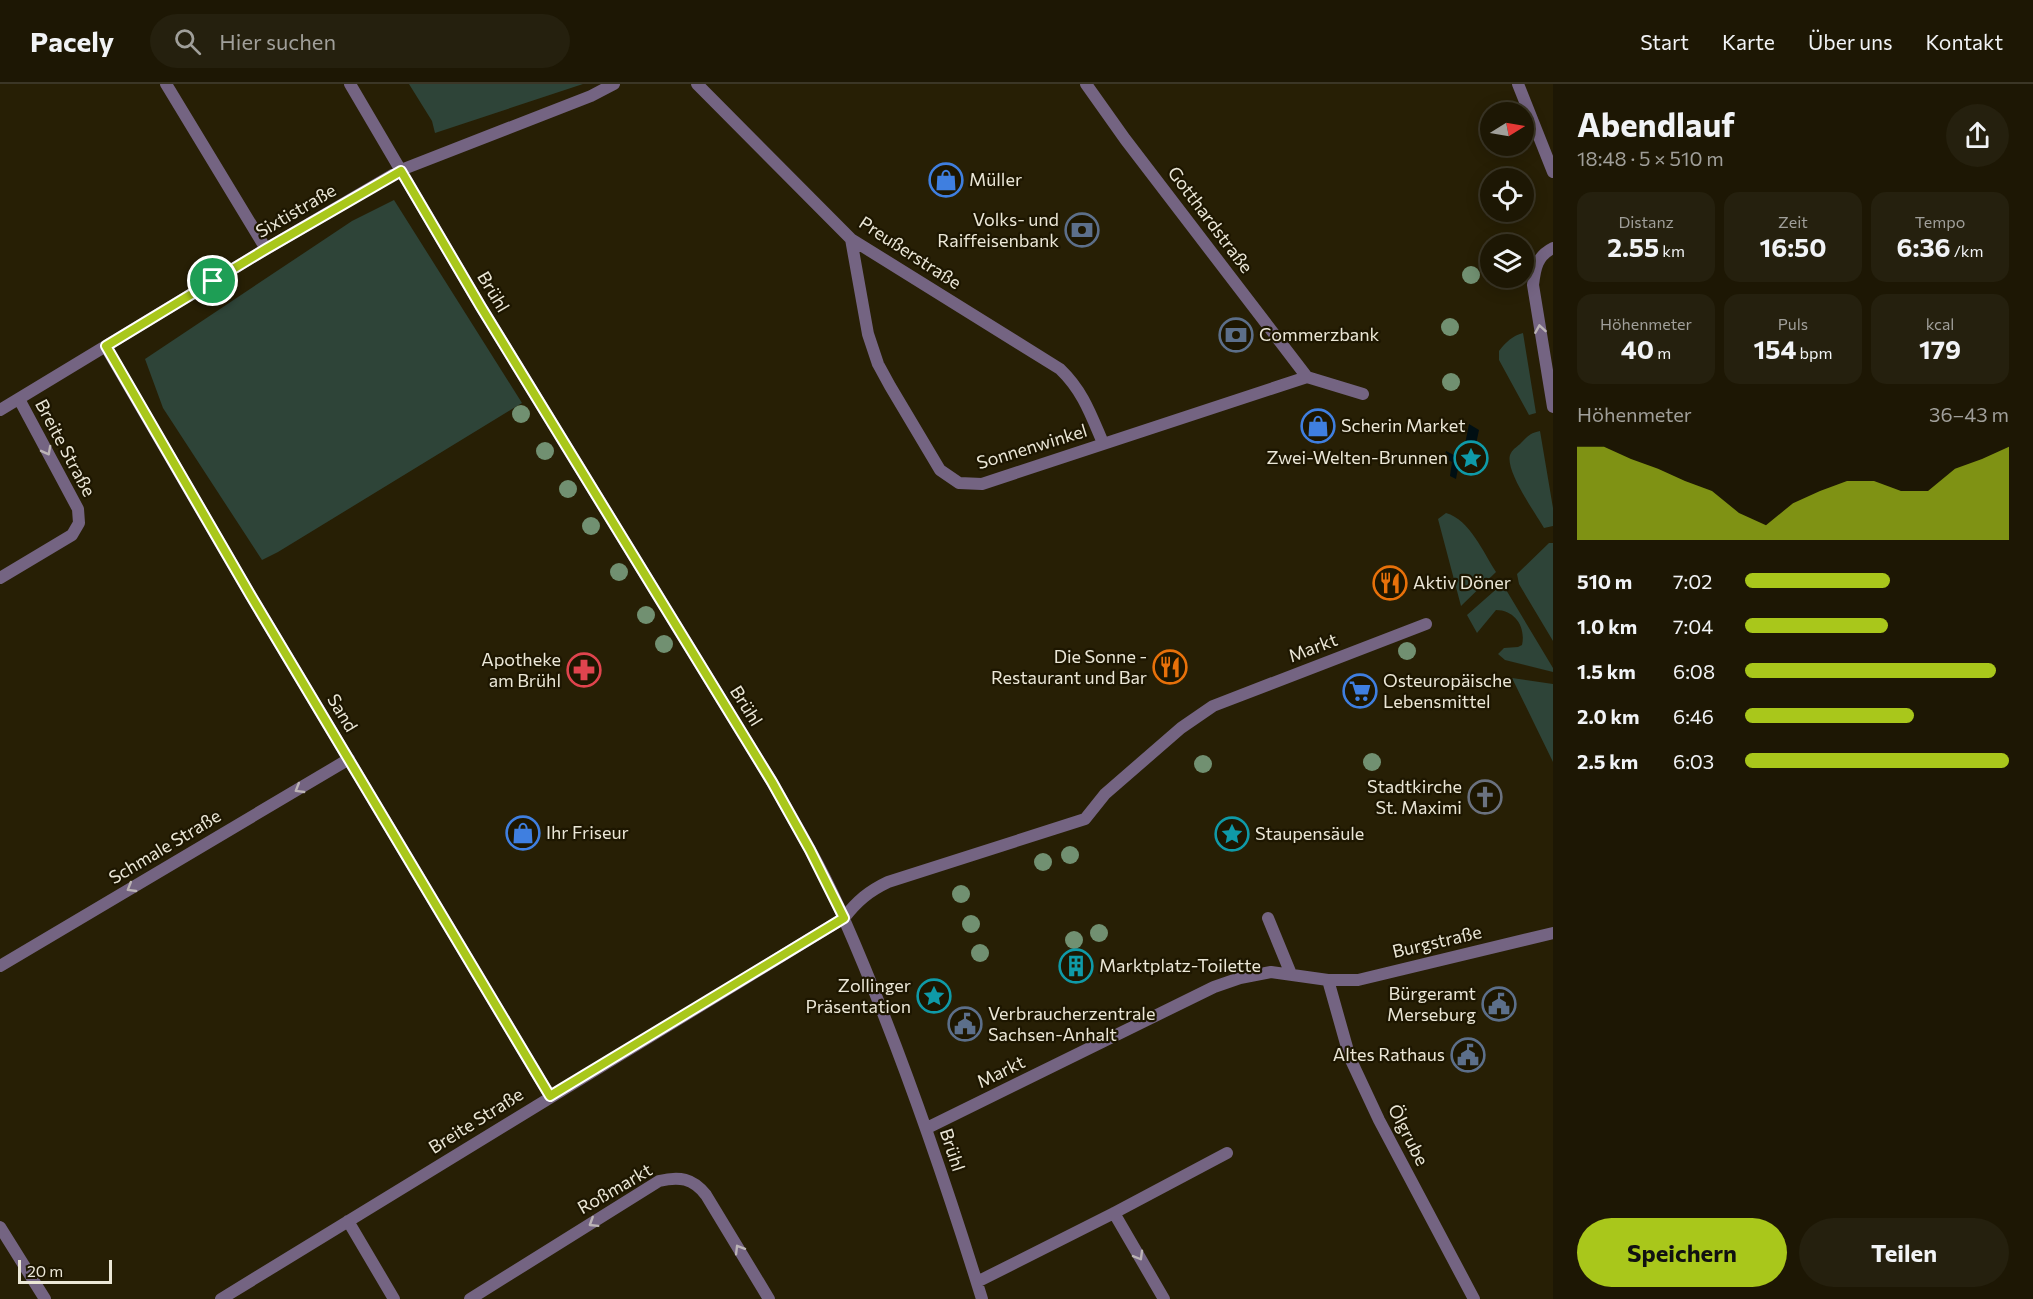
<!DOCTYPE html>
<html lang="de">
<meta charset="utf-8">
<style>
:root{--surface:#1d1704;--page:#25200e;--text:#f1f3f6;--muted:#a09f9a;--line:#3b3626;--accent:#a9c71b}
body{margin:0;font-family:Commissioner,sans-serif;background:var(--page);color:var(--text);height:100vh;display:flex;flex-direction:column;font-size:22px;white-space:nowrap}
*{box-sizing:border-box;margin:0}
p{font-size:20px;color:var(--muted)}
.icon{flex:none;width:33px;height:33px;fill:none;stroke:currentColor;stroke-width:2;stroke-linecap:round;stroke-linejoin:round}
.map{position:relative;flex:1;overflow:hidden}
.details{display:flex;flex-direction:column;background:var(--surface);width:480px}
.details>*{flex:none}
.needle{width:39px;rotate:79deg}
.tools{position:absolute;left:1480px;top:18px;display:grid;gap:12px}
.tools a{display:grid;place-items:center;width:54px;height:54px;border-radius:50%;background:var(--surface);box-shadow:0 3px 15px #0003,0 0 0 2px var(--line);font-size:30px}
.scale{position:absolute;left:18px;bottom:15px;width:94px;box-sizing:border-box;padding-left:6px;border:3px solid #ebe7d7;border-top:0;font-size:16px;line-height:21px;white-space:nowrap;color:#ebe7d7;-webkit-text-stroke:4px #1d1600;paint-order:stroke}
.pin{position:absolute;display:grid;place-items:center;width:51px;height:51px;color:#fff;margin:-26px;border:3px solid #fff;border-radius:50%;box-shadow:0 2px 6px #0007}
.round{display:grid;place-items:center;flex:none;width:63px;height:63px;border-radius:32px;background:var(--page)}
.head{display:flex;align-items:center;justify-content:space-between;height:102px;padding:0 24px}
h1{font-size:33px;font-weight:700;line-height:45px}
.figures{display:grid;grid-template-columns:repeat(3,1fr);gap:9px;height:102px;padding:6px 24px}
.figures div{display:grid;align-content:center;border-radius:15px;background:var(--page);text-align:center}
.figures b{font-size:26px;font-weight:700}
.figures small{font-size:16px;font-weight:400}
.figures p{font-size:16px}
.chart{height:168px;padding:12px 24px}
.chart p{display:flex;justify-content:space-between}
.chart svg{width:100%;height:108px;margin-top:6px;fill:var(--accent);opacity:.7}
.primary-button{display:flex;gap:12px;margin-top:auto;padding:12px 24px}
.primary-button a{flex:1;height:69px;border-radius:36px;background:var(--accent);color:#111;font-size:24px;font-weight:700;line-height:69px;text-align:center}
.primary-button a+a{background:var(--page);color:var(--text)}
ul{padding:0 24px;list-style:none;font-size:20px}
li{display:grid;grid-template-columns:96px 72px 1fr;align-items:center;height:45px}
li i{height:15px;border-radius:8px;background:var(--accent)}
header{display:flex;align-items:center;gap:36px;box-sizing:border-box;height:84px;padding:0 30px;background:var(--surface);border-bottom:2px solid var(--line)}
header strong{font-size:28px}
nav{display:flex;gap:33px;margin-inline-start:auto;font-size:21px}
.search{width:420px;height:54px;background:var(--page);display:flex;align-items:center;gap:15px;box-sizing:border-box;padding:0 21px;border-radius:33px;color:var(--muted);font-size:22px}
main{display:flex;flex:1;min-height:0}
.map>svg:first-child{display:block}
.green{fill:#2e4438}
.water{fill:#000f13}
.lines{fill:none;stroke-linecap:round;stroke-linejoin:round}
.lane{stroke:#746482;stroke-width:12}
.street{stroke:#746482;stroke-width:12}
.tree{fill:#719071}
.oneway{stroke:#bbb3b5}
.route-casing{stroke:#fff;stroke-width:12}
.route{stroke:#a9c71b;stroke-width:8}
.labels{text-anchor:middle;stroke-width:4.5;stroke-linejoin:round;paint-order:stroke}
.poi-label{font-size:18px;fill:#ebe7d7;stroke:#1d1600;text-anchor:start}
.street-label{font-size:18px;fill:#ebe7d7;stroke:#1d1600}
</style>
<header>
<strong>Pacely</strong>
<div class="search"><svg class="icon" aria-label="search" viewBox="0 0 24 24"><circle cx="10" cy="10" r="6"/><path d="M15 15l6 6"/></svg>Hier suchen</div>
<nav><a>Start</a><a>Karte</a><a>Über uns</a><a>Kontakt</a></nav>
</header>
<main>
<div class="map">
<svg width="1553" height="1215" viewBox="0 0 1553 1215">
<rect width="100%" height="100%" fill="#271f05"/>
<path class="green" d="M409,0H583L435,49L432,37Z
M394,116L522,319L278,468L262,476L163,324L145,275L352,137Z
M1523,249L1536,329L1529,331L1499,276V267C1506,258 1512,252 1523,249Z
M1540,347L1553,424V442L1544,444C1536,430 1502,383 1511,369C1513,365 1518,362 1521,359C1528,352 1530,349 1540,347Z
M1446,429C1470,436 1483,468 1496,488L1461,522L1438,435Z
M1549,459H1553V557L1519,500L1517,490Z
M1501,501L1505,504L1553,584V588L1505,576L1498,570L1504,564L1518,563L1522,561C1526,543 1515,526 1496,526L1477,549L1467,531Z
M1512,594L1553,600V678Z"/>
<path class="water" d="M1469,340L1479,346L1475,365L1486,373L1485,382L1463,370Z
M1446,367L1460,374L1456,395L1450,392L1452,378L1444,374Z"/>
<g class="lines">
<path class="lane" d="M166,0L266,165"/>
<path class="street" d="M350,0L481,223L772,698C797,743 824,787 844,835C898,958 942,1086 982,1215
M697,0L851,155L1060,285C1083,307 1091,331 1103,359
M1086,0L1125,55L1307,293
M1518,0L1553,88
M851,155L868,250L878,280L890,302L940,386L959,399L982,400L1307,293
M1553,164C1537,172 1535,184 1533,201L1553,323
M106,263L251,512L550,1012
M1307,293L1363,310
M0,326L266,165L401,86L591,12L614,0
M0,494L72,451L79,439L78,425L19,315
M1268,834L1291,890
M0,882L349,675
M1328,896L1350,974L1379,1036L1474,1215
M927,1044L1214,903L1240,894L1271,888L1328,896H1358L1553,849
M1114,1129L1164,1215
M348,1137L394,1215
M0,1143L45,1215
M977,1198L1114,1129L1227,1069
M221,1215L844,834C857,817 869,807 888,798L1085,735L1105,710L1181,644L1213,622L1426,540
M470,1215L659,1097C679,1092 693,1094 706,1111L769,1215"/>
</g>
<g class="tree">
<circle cx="1471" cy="191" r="9"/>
<circle cx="1450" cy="243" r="9"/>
<circle cx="1451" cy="298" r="9"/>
<circle cx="521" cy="330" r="9"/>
<circle cx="545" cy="367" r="9"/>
<circle cx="568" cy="405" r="9"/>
<circle cx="591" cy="442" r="9"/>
<circle cx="619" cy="488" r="9"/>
<circle cx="646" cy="531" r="9"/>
<circle cx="664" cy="560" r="9"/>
<circle cx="1407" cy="567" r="9"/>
<circle cx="1372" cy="678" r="9"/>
<circle cx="1203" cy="680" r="9"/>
<circle cx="1070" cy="771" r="9"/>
<circle cx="1043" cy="778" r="9"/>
<circle cx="961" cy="810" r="9"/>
<circle cx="971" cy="840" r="9"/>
<circle cx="1099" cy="849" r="9"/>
<circle cx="1074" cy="856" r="9"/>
<circle cx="980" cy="869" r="9"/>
</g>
<defs><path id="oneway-chevron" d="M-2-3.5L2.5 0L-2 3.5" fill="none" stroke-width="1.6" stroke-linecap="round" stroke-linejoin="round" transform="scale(1.5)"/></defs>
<g class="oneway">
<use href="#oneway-chevron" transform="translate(1540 245) rotate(-99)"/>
<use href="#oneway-chevron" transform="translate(47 367) rotate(62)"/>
<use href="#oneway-chevron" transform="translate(299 705) rotate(149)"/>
<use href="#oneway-chevron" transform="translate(131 804) rotate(149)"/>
<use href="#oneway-chevron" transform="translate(593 1139) rotate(148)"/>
<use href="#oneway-chevron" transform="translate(739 1165) rotate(-121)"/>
<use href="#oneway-chevron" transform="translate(1139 1172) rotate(60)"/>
</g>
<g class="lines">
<g class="route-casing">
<path id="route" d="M401,87L481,223L772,698L810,766L844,834L550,1012L251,512L106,262L266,165Z"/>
</g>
<use href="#route" class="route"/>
</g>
<defs>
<g id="shop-ring" transform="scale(1.725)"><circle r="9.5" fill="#1d1600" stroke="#3f7fe0" stroke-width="1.5"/><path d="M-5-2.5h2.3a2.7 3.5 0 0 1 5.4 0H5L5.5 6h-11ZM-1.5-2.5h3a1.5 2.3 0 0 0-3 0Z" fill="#3f7fe0"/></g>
<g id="bank-ring" transform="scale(1.725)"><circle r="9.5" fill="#1d1600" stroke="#5c6f8a" stroke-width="1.5"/><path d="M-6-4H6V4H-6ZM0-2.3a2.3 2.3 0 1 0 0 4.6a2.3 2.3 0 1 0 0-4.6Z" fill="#5c6f8a"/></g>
<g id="sight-ring" transform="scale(1.725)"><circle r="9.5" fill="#1d1600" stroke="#0f9aa8" stroke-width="1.5"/><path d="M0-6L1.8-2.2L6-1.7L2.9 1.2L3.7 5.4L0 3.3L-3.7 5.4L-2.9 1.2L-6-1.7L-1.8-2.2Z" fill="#0f9aa8"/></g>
<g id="restaurant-ring" transform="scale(1.725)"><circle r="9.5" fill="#1d1600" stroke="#e8710a" stroke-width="1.5"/><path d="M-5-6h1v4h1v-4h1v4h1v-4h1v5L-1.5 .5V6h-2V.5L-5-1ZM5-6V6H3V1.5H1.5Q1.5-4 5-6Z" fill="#e8710a"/></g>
<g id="pharmacy-ring" transform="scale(1.725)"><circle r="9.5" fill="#1d1600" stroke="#e0444e" stroke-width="1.5"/><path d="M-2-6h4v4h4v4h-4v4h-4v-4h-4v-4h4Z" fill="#e0444e"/></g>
<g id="supermarket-ring" transform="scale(1.725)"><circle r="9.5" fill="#1d1600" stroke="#3f7fe0" stroke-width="1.5"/><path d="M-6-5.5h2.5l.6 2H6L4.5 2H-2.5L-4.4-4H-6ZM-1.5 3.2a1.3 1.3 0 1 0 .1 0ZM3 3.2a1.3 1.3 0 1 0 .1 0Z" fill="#3f7fe0"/></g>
<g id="church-ring" transform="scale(1.725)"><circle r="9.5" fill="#1d1600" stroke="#6b7280" stroke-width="1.5"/><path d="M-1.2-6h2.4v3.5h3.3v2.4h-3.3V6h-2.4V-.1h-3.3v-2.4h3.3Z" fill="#6b7280"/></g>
<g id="building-ring" transform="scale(1.725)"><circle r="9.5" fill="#1d1600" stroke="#0f9aa8" stroke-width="1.5"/><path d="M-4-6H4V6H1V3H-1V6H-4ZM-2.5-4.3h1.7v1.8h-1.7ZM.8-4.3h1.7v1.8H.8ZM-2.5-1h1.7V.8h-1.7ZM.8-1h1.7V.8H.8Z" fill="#0f9aa8"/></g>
<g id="civic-ring" transform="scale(1.725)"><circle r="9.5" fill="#1d1600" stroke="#5c6f8a" stroke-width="1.5"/><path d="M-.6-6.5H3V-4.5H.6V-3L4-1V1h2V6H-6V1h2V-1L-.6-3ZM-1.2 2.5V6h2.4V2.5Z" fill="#5c6f8a"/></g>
</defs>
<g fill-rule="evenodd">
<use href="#shop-ring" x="946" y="96"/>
<use href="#bank-ring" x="1082" y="146"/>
<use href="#bank-ring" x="1236" y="251"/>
<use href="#shop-ring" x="1318" y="342"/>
<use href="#sight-ring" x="1471" y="374"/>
<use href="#restaurant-ring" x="1390" y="499"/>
<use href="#restaurant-ring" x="1170" y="583"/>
<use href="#pharmacy-ring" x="584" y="586"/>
<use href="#supermarket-ring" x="1360" y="607"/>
<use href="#church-ring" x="1485" y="713"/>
<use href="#shop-ring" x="523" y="749"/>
<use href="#sight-ring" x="1232" y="750"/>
<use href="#building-ring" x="1076" y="882"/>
<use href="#sight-ring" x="934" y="912"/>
<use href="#civic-ring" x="1499" y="920"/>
<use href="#civic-ring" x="965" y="940"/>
<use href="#civic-ring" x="1468" y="971"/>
</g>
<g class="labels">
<g class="poi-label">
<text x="969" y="102">Müller</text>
<text x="1059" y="142" text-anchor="end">Volks- und<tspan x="1059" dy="21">Raiffeisenbank</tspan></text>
<text x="1259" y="257">Commerzbank</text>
<text x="1341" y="348">Scherin Market</text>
<text x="1448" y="380" text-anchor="end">Zwei-Welten-Brunnen</text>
<text x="1413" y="505">Aktiv Döner</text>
<text x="1147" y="579" text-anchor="end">Die Sonne -<tspan x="1147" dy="21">Restaurant und Bar</tspan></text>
<text x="561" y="582" text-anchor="end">Apotheke<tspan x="561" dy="21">am Brühl</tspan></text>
<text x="1383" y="603">Osteuropäische<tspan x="1383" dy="21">Lebensmittel</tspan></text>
<text x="1462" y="709" text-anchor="end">Stadtkirche<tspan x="1462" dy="21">St. Maximi</tspan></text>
<text x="546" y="755">Ihr Friseur</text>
<text x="1255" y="756">Staupensäule</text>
<text x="1099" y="888">Marktplatz-Toilette</text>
<text x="911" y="908" text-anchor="end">Zollinger<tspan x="911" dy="21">Präsentation</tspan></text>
<text x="1476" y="916" text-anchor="end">Bürgeramt<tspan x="1476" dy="21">Merseburg</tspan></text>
<text x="988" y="936">Verbraucherzentrale<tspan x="988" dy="21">Sachsen-Anhalt</tspan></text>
<text x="1445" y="977" text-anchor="end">Altes Rathaus</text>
</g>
<g class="street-label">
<text transform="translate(296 127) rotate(-30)" y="6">Sixtistraße</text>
<text transform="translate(1210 136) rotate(53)" y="6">Gotthardstraße</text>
<text transform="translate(910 169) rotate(33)" y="6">Preußerstraße</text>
<text transform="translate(493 208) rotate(59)" y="6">Brühl</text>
<text transform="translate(1032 363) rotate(-17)" y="6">Sonnenwinkel</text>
<text transform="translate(65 364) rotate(62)" y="6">Breite Straße</text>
<text transform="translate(1313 564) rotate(-21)" y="6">Markt</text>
<text transform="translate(746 622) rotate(58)" y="6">Brühl</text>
<text transform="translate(342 629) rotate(59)" y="6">Sand</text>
<text transform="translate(165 763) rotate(-31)" y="6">Schmale Straße</text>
<text transform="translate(1437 858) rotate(-13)" y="6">Burgstraße</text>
<text transform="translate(1001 988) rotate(-26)" y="6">Markt</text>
<text transform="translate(476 1037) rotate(-32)" y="6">Breite Straße</text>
<text transform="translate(1408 1051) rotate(63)" y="6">Ölgrube</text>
<text transform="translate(952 1066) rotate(72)" y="6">Brühl</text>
<text transform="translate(615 1105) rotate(-30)" y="6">Roßmarkt</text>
</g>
</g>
</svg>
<div class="tools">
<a><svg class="needle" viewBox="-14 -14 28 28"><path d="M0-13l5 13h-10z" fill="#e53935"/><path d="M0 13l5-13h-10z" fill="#a09f9a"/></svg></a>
<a><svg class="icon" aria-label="locate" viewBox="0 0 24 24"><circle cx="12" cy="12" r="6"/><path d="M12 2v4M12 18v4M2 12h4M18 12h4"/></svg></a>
<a><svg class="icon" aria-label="layers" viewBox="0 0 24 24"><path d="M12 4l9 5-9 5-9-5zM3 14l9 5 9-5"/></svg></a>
</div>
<div class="scale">20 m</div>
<div class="pin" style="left:213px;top:197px;background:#1e9e55"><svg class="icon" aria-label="arrive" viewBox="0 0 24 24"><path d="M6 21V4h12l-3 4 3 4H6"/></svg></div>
</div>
<section class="details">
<div class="head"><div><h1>Abendlauf</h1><p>18:48 · 5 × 510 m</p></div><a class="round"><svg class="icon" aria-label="share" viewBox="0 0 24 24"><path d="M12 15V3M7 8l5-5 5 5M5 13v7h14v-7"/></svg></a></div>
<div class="figures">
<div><p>Distanz</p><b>2.55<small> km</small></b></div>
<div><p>Zeit</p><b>16:50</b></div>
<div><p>Tempo</p><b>6:36<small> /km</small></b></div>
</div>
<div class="figures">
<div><p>Höhenmeter</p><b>40<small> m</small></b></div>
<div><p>Puls</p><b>154<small> bpm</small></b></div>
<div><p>kcal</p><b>179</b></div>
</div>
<div class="chart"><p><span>Höhenmeter</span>36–43 m</p>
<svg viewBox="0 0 160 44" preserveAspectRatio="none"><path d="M0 44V6L10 6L20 11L30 15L40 20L50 24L60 33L70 38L80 29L90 24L100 20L110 20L120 24L130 24L140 15L150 11L160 6V44z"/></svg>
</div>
<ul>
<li><b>510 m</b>7:02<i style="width:55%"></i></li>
<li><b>1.0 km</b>7:04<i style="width:54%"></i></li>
<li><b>1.5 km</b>6:08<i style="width:95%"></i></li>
<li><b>2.0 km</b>6:46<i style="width:64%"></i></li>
<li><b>2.5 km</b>6:03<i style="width:100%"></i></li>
</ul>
<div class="primary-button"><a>Speichern</a><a>Teilen</a></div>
</section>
</main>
